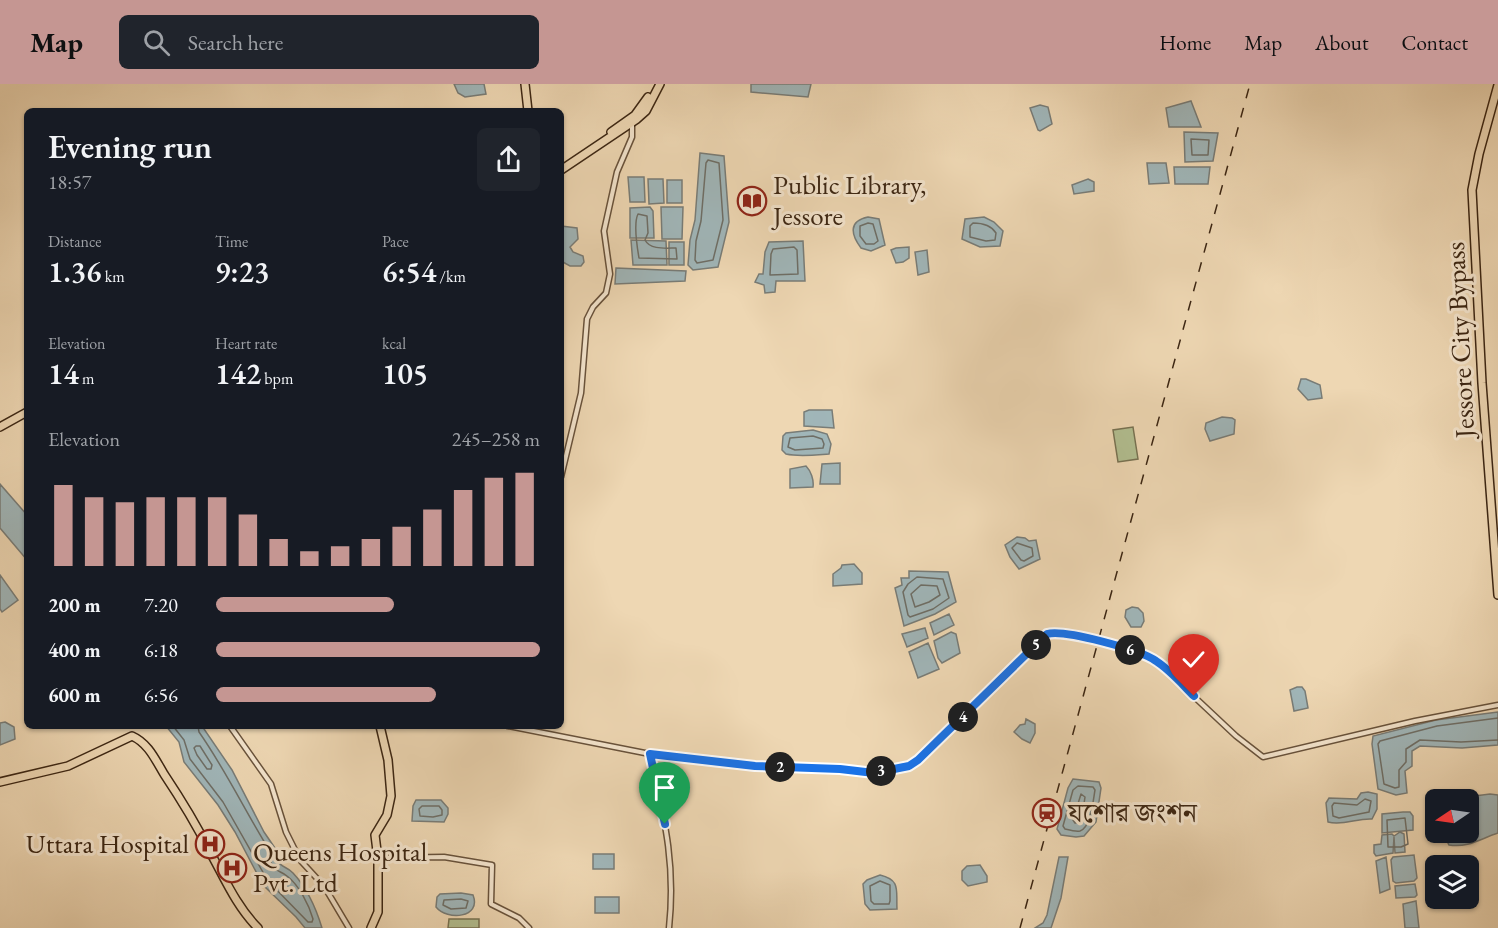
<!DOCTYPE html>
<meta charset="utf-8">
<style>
:root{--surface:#171b24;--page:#20242c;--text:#f1f3f6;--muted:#9ea1a6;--accent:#c59692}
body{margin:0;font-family:"EB Garamond","Noto Serif Bengali",serif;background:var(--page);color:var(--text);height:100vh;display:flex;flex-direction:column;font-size:22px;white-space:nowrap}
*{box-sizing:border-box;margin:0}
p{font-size:20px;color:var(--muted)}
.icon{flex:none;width:33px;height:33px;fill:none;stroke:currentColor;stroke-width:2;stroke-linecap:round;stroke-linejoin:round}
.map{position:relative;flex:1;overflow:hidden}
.details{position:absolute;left:24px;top:24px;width:540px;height:621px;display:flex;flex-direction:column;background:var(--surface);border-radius:9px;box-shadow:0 2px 4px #0004}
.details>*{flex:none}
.needle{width:39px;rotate:257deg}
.controls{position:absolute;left:1425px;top:705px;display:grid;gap:12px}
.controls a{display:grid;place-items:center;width:54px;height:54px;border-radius:9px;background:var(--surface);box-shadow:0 2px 4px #0004;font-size:30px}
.pin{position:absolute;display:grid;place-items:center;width:51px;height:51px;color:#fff;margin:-62px -26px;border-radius:50% 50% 50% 0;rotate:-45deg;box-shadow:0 0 6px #0007}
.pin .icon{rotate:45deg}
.km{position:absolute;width:30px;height:30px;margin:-15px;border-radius:50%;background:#222;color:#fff;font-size:16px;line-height:30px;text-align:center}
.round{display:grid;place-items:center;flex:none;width:63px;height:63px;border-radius:9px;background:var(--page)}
.head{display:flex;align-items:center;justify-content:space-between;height:102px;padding:0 24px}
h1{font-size:33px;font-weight:600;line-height:45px}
.stats{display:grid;grid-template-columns:repeat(3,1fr);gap:9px;height:102px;padding:6px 24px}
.stats div{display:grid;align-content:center}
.stats b{font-size:30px;font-weight:600}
.stats small{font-size:16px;font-weight:400}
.stats p{font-size:16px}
.chart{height:168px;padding:12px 24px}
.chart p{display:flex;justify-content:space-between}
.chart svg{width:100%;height:108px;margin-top:6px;stroke:var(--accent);stroke-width:6}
ul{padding:0 24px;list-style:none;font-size:20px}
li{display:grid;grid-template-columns:96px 72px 1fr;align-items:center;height:45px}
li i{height:15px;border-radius:8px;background:var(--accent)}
header{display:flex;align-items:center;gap:36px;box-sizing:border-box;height:84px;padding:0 30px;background:var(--accent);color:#111}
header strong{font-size:28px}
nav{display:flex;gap:33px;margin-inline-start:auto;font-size:21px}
.search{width:420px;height:54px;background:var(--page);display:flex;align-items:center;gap:15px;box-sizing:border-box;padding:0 21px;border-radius:9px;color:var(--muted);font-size:22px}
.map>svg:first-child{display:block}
.green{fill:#b2bf91;stroke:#777252;stroke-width:1.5}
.water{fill:#a0b6b9;stroke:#787c77;stroke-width:1.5}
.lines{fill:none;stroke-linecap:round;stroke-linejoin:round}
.shore{stroke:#6e6e66;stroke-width:1.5}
.minor-casing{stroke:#68523b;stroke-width:7}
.highway-casing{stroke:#3c2613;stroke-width:10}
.minor{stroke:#f4e5ce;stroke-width:4}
.highway{stroke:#eed7b3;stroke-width:7}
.rail{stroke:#3c2613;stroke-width:1.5;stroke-dasharray:10 10;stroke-linecap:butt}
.route-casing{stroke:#fff;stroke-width:12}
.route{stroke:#1a73e8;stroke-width:8}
.labels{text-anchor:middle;stroke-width:6;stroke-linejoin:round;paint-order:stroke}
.poi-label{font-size:27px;fill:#3c2613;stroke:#f4e5ce;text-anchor:start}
.street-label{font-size:27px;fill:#3c2613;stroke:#f4e5ce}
</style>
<header>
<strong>Map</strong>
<div class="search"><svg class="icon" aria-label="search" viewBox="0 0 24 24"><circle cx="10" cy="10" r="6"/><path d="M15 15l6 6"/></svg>Search here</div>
<nav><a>Home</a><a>Map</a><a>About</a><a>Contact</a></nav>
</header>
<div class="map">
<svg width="1498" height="844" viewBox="0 0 1498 844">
<rect width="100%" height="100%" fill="#eed7b3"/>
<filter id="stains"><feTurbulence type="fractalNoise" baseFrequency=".00333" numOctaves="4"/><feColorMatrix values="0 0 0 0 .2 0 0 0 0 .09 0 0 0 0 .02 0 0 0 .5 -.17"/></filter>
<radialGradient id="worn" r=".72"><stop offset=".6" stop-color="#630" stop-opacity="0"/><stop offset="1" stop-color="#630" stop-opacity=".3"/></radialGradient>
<path class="green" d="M1133,343L1138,375L1118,378L1113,346Z
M449,835H479V844H448Z"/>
<path class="water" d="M454,0H484L486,10L465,13L458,9Z
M751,0H811L808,13L751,8Z
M1191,17L1201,43H1169L1166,24Z
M1040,21L1048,23L1052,40L1040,47L1038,46L1030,24Z
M1184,48L1218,49L1213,77L1185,78Z
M700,69L724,72L729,138L718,183L693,186L688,181L690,156L695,136Z
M1147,79H1166L1169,99L1149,100Z
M1174,83H1210L1208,100H1175Z
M628,93H644L645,118H630Z
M648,95H663L664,119L649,120Z
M1088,95L1094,98V107L1074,110L1072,101Z
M667,96H682V119H667Z
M650,123L653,127L654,154H630V124Z
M661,123H683L682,155H662Z
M868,133L879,135L885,161L871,167L861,164C851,151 848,137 868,133Z
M984,133L994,138L1003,147L1000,162L980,163L962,155L965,135Z
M561,142L577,144L578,155L570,163L573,168L583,172L584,178L581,182H570L561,177Z
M631,156L666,157L667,181H633Z
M803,157L805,197H776L775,208L765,209L764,201L755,198L759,190H763L765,168L769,158Z
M669,158H684V181H669Z
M909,163V174L903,178L896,179L891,166L896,164Z
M927,166L929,188L918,191L915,168Z
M616,184L686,187L685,197L615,200Z
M1301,295H1306L1320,301L1322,314L1308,316L1298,305Z
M809,326H832L834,344L804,342V328Z
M1222,333L1232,334L1235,336L1234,350L1210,357L1205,345L1206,339Z
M813,346L827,350L831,360L829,370C815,371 799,373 786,370L782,366L783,352L786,349Z
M840,379V400H820L822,380Z
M806,382C811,387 814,396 813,403L790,404V385Z
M0,400L27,431V476L0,444Z
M1017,453L1025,454L1029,457L1036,456L1040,475L1019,485L1010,473L1005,461Z
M854,480L862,489V500L833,502V490L841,484L842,481Z
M909,487L948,488L956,518L935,530L904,542L895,504L902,501L901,494H909Z
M0,491L18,516L2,528L0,525Z
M1132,523L1138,524L1143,529L1144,537L1141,543H1131L1125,533L1126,526Z
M949,530L954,541L934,551L930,539Z
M925,544L928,554L907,563L902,550Z
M951,548L956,550L960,569L942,579L938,574L934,557Z
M928,559L939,585L918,594L909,568Z
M1297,603H1302L1305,607L1308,624L1294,627L1290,606Z
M1498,628V661L1462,664L1420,662L1412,667V682L1405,687L1407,709L1396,711L1378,705L1372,660L1373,652L1436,636Z
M1026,635L1035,640V649L1030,659L1022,655L1014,648L1020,641L1025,640Z
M5,638L14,643L15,655L0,661V639Z
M166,642H202L232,686L264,748L277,767L275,774C282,785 285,781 293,789C307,804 316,824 322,844H305L296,833L263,801L235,748L218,721L184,678L179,658Z
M1073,695L1099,698L1101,704L1096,738L1084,752L1076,753L1061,751L1057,745L1068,704Z
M1368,708L1377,710V725L1372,735C1357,734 1343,742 1328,738L1326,719L1329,714L1357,715L1361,709Z
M1490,710L1498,711V749C1480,755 1468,764 1449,761L1443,749L1468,748V716L1451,715Z
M416,716H441L448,724V730L444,738L412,737L413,722Z
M1403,728H1410L1413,732V746L1382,749V730Z
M1400,748L1404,750L1405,768L1395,769L1394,753L1393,769L1376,772L1374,769V761L1381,760L1382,751L1392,750L1394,752Z
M593,770H614V785H593Z
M1414,771L1417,794L1414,797L1396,799L1393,797L1391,776L1393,773Z
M1059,773H1068L1061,814L1051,844H1035L1043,839L1047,831Z
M1386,773L1390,805L1380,809L1376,777Z
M980,781L987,792V798L968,802L962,796V787L967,782Z
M880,791C901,796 896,806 897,825L870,826L865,820L863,800L867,796Z
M1415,800L1417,811L1415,813L1396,814L1395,802Z
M461,809L473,811C482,834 447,837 436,823L437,813L440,810Z
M595,813H619V829H595Z
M1416,817L1419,844H1405L1403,820Z"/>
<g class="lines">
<path class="shore" d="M1191,55L1209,56L1208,71H1192Z
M708,76L719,79L723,136L713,176L697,179L695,176L696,157L701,137L706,79Z
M638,130L647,132L648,149L645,156C650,166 666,164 676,164L677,175L639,174C637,162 633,140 638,130Z
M868,139L873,140L878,157L874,160H866L860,152V142Z
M973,139C982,139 991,141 996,149L995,156L986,157L970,153V142Z
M794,163L797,166L798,190L770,191L771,170L773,165Z
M813,352L822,355L824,360L823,364L795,366L788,363L790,354Z
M1017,459L1032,464L1033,472L1024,477L1021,476L1012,464Z
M917,493L943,495L949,514L933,525L910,533L908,531L903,508L908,500Z
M921,501L937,502L940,511L929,518L915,523L911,510Z
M1498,634L1437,642L1380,657L1378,660L1384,700L1395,704L1399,703V686L1406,678V665L1420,656L1461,658L1498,656
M173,642L184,656L190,675L223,718L268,797L308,838H312L313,835C309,821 299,801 287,792C281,787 276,788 272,781C268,775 271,770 268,764C244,725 225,685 199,648L198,642
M196,662H200L212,681L211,685H207L197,671L194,664Z
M1078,702L1093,703L1095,706C1093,717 1091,743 1080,747C1076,748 1069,746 1065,745L1063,742L1073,706Z
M1081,710L1085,713L1082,733L1078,739H1075L1073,736Z
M1365,715L1371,717L1369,728L1339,734L1333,732L1332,722L1334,719L1357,721Z
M422,722H439L442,726V731L433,733L420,732L419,725Z
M1405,734L1408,760L1401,763H1388L1387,736Z
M880,797L890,801V817L889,820H874L871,817L870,802Z
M461,815L468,817L466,824L451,825L443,821L444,816Z"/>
<g class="minor-casing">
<path id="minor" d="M561,393L581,309L587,235L593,223L606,209L610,190L604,147L617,88L632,53V40
M230,642L271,700L286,748L300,776L324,802L349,844
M508,642L650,670L755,682L841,685L874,689L909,682L914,679L1047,550L1054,548L1094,556L1154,575L1236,652L1263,673L1415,637L1498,621
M650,670C664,733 676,779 669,844
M379,774L444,773L492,781L491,820L519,834L529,844"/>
</g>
<g class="highway-casing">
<path id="highway" d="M525,0L528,27
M1498,1L1479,70L1472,106L1482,299L1498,511
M611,48L635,31L648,13
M561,86L637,35L646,27L660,0
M0,343L27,328
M0,698L68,682L132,652C148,659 155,675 164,690C180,714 196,740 209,766C224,793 236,822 258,844
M371,844L378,828V775L375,751L387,731L391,712L388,676L380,642"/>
</g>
<use href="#minor" class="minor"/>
<use href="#highway" class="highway"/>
<path class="rail" d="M1020,844L1250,0"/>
</g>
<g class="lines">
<g class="route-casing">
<path id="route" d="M665,740L650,670L755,682L840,685L874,689L909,682L918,676L1047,550C1064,545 1141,566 1156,577C1170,586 1182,600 1194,612"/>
</g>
<use href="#route" class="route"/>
</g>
<defs>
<g id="library-ring" transform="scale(1.5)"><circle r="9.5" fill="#f4e5ce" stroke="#8f2418" stroke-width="1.5"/><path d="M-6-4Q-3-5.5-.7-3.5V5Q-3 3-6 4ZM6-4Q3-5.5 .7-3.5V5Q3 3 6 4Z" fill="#8f2418"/></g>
<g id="station-ring" transform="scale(1.5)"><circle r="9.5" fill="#f4e5ce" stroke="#8f2418" stroke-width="1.5"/><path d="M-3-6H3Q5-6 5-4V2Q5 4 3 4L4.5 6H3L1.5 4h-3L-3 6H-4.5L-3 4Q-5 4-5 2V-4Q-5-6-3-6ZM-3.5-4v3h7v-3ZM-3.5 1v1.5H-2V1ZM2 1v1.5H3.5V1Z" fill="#8f2418"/></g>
<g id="hospital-ring" transform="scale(1.5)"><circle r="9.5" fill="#f4e5ce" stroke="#8f2418" stroke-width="1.5"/><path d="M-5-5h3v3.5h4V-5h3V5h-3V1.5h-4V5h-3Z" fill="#8f2418"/></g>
</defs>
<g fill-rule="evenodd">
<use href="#library-ring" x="752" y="117"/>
<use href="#station-ring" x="1047" y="729"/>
<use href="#hospital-ring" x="210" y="760"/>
<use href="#hospital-ring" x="232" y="784"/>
</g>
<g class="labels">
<g class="poi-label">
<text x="773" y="110">Public Library,<tspan x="773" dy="31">Jessore</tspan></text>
<text x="1068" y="738">যশোর জংশন</text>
<text x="189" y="769" text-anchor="end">Uttara Hospital</text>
<text x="253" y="777">Queens Hospital<tspan x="253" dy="31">Pvt. Ltd</tspan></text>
</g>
<g class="street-label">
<text transform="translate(1460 256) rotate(-93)" y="9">Jessore City Bypass</text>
</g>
</g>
<rect width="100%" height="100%" filter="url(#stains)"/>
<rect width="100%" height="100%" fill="url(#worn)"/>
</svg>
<div class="controls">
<a><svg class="needle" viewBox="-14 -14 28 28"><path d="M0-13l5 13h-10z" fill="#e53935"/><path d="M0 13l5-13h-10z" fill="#9ea1a6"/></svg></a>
<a><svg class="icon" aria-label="layers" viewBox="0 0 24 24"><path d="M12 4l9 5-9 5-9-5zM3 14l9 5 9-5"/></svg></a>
</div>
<div class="pin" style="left:665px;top:740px;background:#1e9e55"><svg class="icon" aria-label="arrive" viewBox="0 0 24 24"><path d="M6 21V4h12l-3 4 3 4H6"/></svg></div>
<div class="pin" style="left:1194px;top:612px;background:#d93025"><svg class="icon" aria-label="check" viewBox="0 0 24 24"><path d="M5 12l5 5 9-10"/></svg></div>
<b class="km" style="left:780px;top:683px">2</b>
<b class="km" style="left:881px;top:687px">3</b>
<b class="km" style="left:963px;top:633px">4</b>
<b class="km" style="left:1036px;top:561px">5</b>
<b class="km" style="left:1130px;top:566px">6</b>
<section class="details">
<div class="head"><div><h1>Evening run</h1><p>18:57</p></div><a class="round"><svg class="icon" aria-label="share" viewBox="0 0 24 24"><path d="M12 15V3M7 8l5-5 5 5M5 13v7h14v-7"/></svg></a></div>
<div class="stats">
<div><p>Distance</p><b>1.36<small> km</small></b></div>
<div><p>Time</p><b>9:23</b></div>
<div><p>Pace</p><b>6:54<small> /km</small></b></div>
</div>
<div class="stats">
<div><p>Elevation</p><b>14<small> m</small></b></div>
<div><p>Heart rate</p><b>142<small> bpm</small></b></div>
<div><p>kcal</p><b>105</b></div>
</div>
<div class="chart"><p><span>Elevation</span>245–258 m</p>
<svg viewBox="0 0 160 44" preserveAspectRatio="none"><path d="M5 44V11M15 44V16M25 44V18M35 44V16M45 44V16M55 44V16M65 44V23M75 44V33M85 44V38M95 44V36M105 44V33M115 44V28M125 44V21M135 44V13M145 44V8M155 44V6"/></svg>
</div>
<ul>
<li><b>200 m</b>7:20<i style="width:55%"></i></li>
<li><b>400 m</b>6:18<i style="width:100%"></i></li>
<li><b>600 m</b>6:56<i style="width:68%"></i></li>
</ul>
</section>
</div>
